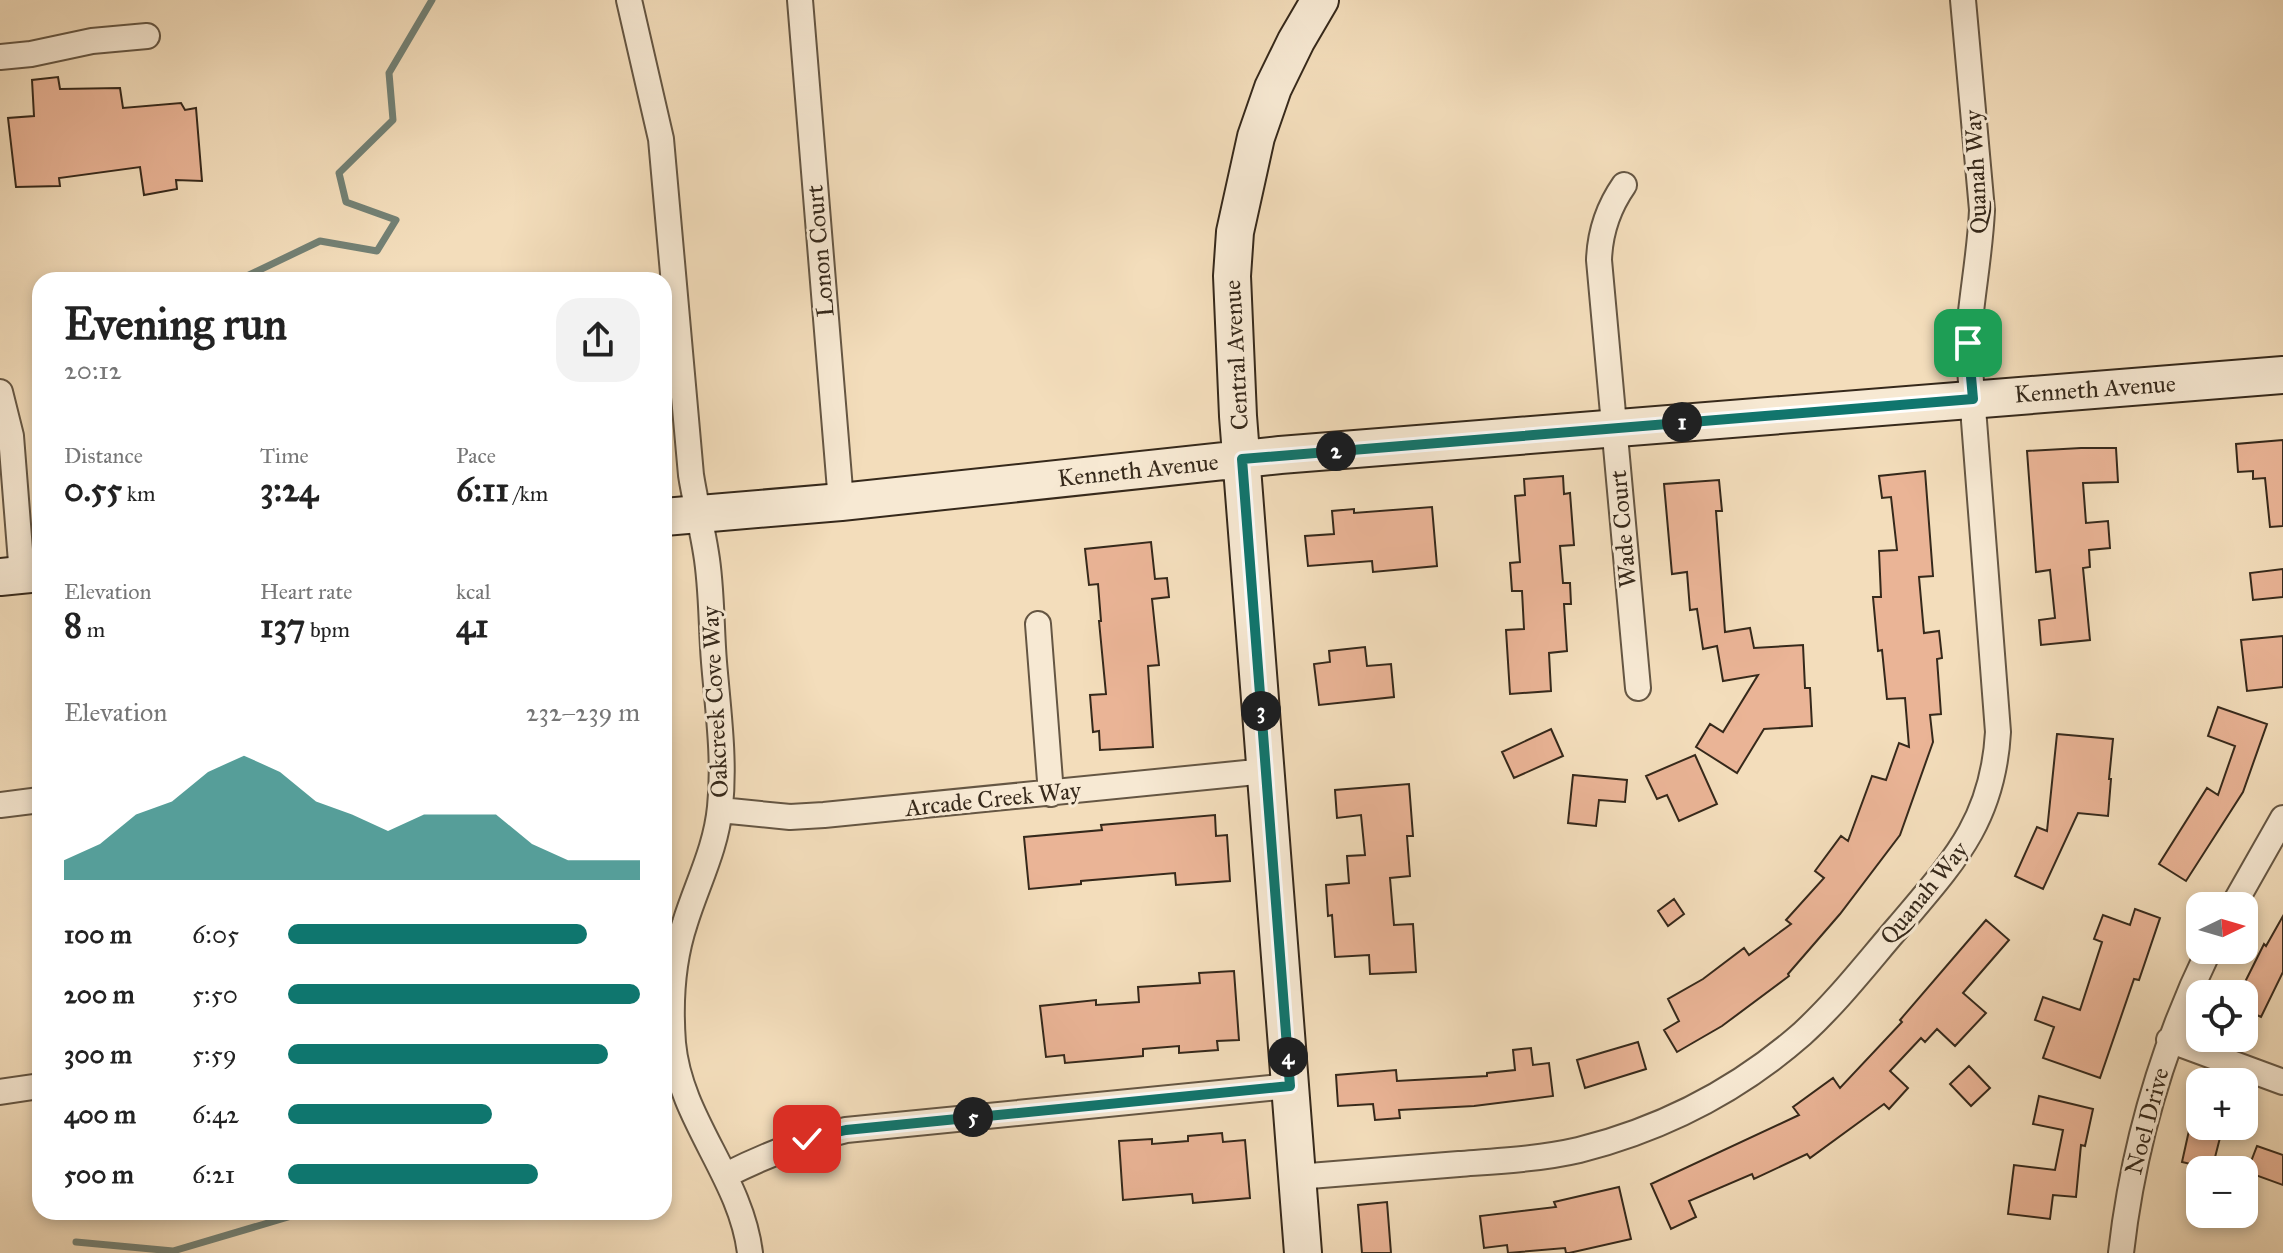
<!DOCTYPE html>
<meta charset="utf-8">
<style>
:root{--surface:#fff;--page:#f2f2f2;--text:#222;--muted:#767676;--accent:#0f766e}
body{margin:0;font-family:"IM FELL Great Primer",serif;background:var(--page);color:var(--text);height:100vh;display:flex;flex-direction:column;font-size:30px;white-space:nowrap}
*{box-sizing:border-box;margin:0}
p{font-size:26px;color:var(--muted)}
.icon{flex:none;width:44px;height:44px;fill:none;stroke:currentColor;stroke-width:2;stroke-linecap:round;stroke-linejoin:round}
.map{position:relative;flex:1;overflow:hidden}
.drawer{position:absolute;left:32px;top:272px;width:640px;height:948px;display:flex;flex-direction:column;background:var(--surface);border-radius:24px;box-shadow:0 4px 12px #0003}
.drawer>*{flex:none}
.needle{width:52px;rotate:85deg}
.tools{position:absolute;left:2186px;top:892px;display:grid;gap:16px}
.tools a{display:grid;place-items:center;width:72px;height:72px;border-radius:16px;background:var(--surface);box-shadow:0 4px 12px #0003;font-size:40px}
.pin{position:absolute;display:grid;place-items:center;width:68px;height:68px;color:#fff;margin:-34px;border-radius:16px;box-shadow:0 4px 12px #0006}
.km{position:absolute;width:40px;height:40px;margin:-20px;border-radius:50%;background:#222;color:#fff;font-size:22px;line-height:40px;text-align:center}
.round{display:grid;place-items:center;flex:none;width:84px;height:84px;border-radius:24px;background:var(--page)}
.headline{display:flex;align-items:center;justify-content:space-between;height:136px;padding:0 32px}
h1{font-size:44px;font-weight:800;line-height:60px}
.metrics{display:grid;grid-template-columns:repeat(3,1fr);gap:12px;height:136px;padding:8px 32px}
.metrics div{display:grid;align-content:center}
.metrics b{font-size:34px;font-weight:800}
.metrics small{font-size:22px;font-weight:400}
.metrics p{font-size:22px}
.chart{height:224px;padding:16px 32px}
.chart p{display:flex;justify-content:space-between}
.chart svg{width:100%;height:144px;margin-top:8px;fill:var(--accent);opacity:.7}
ul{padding:0 32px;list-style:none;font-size:26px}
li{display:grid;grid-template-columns:128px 96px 1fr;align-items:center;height:60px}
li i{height:20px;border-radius:10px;background:var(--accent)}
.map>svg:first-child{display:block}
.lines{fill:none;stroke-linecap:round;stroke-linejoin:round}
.stream{stroke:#738175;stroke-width:7}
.building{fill:#eab496;stroke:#36291b;stroke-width:2}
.street-casing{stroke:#655643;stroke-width:28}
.secondary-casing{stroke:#36291b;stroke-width:40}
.street{stroke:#f7e9d3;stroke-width:24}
.secondary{stroke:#f7e9d3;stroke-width:36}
.route-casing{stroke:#fff;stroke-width:16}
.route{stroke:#0f766e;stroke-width:10}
.labels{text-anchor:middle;stroke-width:6;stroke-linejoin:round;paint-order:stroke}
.street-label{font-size:24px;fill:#36291b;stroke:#f7e9d3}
</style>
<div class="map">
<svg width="2283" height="1253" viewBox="0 0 2283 1253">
<rect width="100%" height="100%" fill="#f3ddbb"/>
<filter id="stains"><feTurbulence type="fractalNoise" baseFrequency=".0025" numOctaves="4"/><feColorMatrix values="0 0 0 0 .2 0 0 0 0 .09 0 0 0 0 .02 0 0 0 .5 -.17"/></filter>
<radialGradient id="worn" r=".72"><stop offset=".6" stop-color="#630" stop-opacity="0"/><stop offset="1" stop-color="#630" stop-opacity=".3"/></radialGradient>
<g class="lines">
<path class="stream" d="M245,280L247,276L320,241L377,251L396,220L346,202L339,173L393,120L389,73L432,0
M76,1242L173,1251L305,1212"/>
</g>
<path class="building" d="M58,77L60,89L120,88L123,108L181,103L185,110L196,108L202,181L176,180L177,189L144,195L140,167L59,178L60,186L16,187L8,118L34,116L32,80Z
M2283,440V526L2270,527L2265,478L2253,479V471L2238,472L2236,444Z
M2081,448H2116L2118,482L2083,483L2086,523L2108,521L2110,548L2089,550L2090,567L2083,568L2090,640L2041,645L2039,620L2055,618L2050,570L2036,572L2027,451Z
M1925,471L1933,576L1919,577L1924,633L1939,631L1942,658L1937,659L1941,714L1930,715L1933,742L1900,835L1840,914L1788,974L1789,976L1722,1026L1677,1052L1664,1030L1679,1021L1668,999L1703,979L1744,948L1749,955L1791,924L1786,920L1824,878L1815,871L1841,836L1848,841L1872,776L1886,780L1899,743L1909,747L1905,698L1887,699L1882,650L1878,651L1873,597H1881L1879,551L1897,550L1891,497L1882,498L1879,476Z
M1563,476L1564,494L1570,493L1574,545L1560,546L1563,583H1570L1571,604H1564L1567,651L1549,653L1551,691L1510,694L1506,630L1524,629L1522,591H1512L1510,563L1520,562L1515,496L1525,495L1524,479Z
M1719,480L1722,511H1716L1725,632L1750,628L1754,648L1803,645L1805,688H1810L1812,726L1764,729L1737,773L1696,747L1710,724L1723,732L1758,675L1723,681L1717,646L1703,649L1697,609L1690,610L1687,572L1672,574L1664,484Z
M1432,507L1437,566L1373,572L1372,561L1308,566L1305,536L1334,534L1332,511L1354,509V513Z
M1151,542L1155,579L1167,578L1169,597L1152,599L1159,665L1148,666L1153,747L1100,750L1099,731L1093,732L1090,695L1106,694L1099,621H1101L1098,584L1089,585L1085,549Z
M2283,569V597L2253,600L2250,573Z
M2283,636V687L2247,691L2241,640Z
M1365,647L1367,666L1391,664L1394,697L1319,705L1314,664L1330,662L1329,651Z
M2218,707L2267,724L2243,792L2186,881L2159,864L2207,788L2218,795L2235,746L2208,736Z
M1551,729L1563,756L1514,778L1502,752Z
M2057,734L2113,739L2109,779H2111L2108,816L2078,813L2043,889L2015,876L2037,827L2047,831Z
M1695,755L1717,804L1679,821L1667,795L1657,799L1646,776Z
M1573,775L1627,780L1625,802L1599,800L1596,826L1568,823Z
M1409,784L1413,836H1407L1410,876L1390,878L1394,925L1413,924L1416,972L1370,974L1369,955L1335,957L1332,915L1328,916L1326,885L1349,883L1347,856L1365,855L1361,815L1337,818L1335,790Z
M1215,815L1216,836L1227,835L1230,881L1176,885L1175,873L1081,881V884L1029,889L1024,837L1102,830L1101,825Z
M1674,899L1684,914L1668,926L1658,911Z
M2135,909L2160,918L2139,980L2134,979L2100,1078L2043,1058L2054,1027L2035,1020L2043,997L2080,1010L2102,942L2094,939L2103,915L2130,925Z
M2283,916V972L2261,1017L2244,1009V984L2264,944L2266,946Z
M1986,920L2009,940L1963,993L1986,1013L1955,1046L1937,1029L1925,1042L1921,1038L1890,1071L1908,1088L1889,1109L1884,1104L1810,1158L1807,1154L1754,1179L1752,1174L1689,1201L1696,1217L1671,1229L1651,1184L1799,1115L1793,1107L1833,1078L1840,1088L1902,1022L1900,1020Z
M1234,971L1239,1040L1217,1041L1218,1050L1179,1053V1046L1143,1049V1056L1065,1063L1064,1055L1046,1057L1040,1006L1096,1000V1005L1139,1002L1138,987L1200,983L1199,973Z
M1638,1042L1646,1069L1585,1088L1577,1060Z
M1531,1048L1533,1065L1549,1063L1553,1096L1474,1106L1399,1110L1400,1118L1375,1120L1373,1104L1338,1106L1336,1075L1396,1070L1397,1081L1487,1076V1073L1515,1070L1513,1050Z
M1969,1066L1990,1088L1971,1106L1950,1084Z
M2039,1096L2093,1109L2085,1146L2081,1145L2076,1197L2053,1195L2050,1219L2008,1214L2014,1165L2055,1170L2063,1130L2033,1124Z
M2190,1126H2223L2212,1169L2182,1162Z
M1222,1133L1223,1142L1245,1140L1250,1198L1193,1203L1192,1194L1123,1200L1119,1141L1152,1139V1144L1188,1141V1136Z
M2257,1146L2283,1155V1185L2247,1172Z
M1619,1187L1631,1239L1569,1253H1566L1565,1248L1508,1253L1507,1245L1484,1248L1480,1216L1556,1207L1554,1202Z
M1387,1202L1391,1253H1362L1358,1205Z"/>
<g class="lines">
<g class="street-casing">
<path id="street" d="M629,0L661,139L691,475C695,501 702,527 706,553C712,588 711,626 714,662C718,710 725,759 720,807C716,849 697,884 685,923C672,962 670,1003 673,1043C680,1120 741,1177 750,1253
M800,0L841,502
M0,57L31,54L92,41L147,36
M1624,185C1608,208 1600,231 1599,260L1638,688
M0,392L11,436L22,575
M1038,624L1051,794
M0,805L40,800
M720,810L790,817L824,815L1266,771
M2233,906L2283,818
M2169,1040L2283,1082
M0,1092L40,1086
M726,1175C766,1155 803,1140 846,1130L1290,1086
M1297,1177C1351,1173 1405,1168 1459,1164C1499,1161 1540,1159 1579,1150C1662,1129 1738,1090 1802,1034C1838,1001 1867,963 1899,926C1953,862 1993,821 1998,732L1968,343C1971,298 1980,255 1982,210L1963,0
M2121,1253C2133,1146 2162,1047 2209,950"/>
</g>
<g class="secondary-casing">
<path id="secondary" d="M664,517L841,502L1280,455L2283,375
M0,577L40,573
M1303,1253L1238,416L1232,276L1235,232L1256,137L1273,88L1296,41L1320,0"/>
</g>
<use href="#street" class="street"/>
<use href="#secondary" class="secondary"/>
</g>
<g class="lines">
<g class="route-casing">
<path id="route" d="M807,1139L846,1130L1290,1086L1242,459L1973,399L1968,343"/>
</g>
<use href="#route" class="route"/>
</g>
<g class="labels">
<g class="street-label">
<text transform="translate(1976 172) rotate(-93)" y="8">Quanah Way</text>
<text transform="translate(820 251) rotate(-95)" y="8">Lonon Court</text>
<text transform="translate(1236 355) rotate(-93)" y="8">Central Avenue</text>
<text transform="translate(2095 389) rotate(-4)" y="8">Kenneth Avenue</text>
<text transform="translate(1138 470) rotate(-6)" y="8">Kenneth Avenue</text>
<text transform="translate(1623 529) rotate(-95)" y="8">Wade Court</text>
<text transform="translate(715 702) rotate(-93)" y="8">Oakcreek Cove Way</text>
<text transform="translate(993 799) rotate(-6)" y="8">Arcade Creek Way</text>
<text transform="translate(1924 893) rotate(-51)" y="8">Quanah Way</text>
<text transform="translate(2147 1121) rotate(-75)" y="8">Noel Drive</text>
</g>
</g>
<rect width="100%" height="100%" filter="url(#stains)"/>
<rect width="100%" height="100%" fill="url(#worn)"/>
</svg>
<div class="tools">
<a><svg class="needle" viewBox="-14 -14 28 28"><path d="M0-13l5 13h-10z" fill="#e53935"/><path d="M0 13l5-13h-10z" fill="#767676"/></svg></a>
<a><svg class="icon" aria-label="locate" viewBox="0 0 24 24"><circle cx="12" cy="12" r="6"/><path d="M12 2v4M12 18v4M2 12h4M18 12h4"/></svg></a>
<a>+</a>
<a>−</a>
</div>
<div class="pin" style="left:1968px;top:343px;background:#1e9e55"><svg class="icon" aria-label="arrive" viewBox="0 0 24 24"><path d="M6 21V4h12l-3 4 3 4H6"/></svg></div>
<div class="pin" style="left:807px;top:1139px;background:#d93025"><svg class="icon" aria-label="check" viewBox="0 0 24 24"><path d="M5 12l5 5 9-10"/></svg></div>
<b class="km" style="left:1682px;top:422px">1</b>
<b class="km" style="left:1336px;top:451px">2</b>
<b class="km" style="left:1261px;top:711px">3</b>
<b class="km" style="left:1288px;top:1057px">4</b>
<b class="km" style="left:973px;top:1117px">5</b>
<section class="drawer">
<div class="headline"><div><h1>Evening run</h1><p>20:12</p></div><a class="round"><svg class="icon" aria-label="share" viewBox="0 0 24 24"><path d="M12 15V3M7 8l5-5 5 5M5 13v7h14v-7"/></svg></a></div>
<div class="metrics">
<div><p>Distance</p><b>0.55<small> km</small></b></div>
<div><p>Time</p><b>3:24</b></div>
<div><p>Pace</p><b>6:11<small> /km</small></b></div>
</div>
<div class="metrics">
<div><p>Elevation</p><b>8<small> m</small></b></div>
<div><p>Heart rate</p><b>137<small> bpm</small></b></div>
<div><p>kcal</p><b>41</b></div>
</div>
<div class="chart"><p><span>Elevation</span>232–239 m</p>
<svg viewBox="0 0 160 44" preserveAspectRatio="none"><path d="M0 44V38L10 33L20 24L30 20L40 11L50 6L60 11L70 20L80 24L90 29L100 24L110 24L120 24L130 33L140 38L150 38L160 38V44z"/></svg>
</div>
<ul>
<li><b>100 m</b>6:05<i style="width:85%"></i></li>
<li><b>200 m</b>5:50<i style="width:100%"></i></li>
<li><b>300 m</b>5:59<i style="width:91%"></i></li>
<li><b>400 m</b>6:42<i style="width:58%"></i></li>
<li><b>500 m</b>6:21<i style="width:71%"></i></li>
</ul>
</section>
</div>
